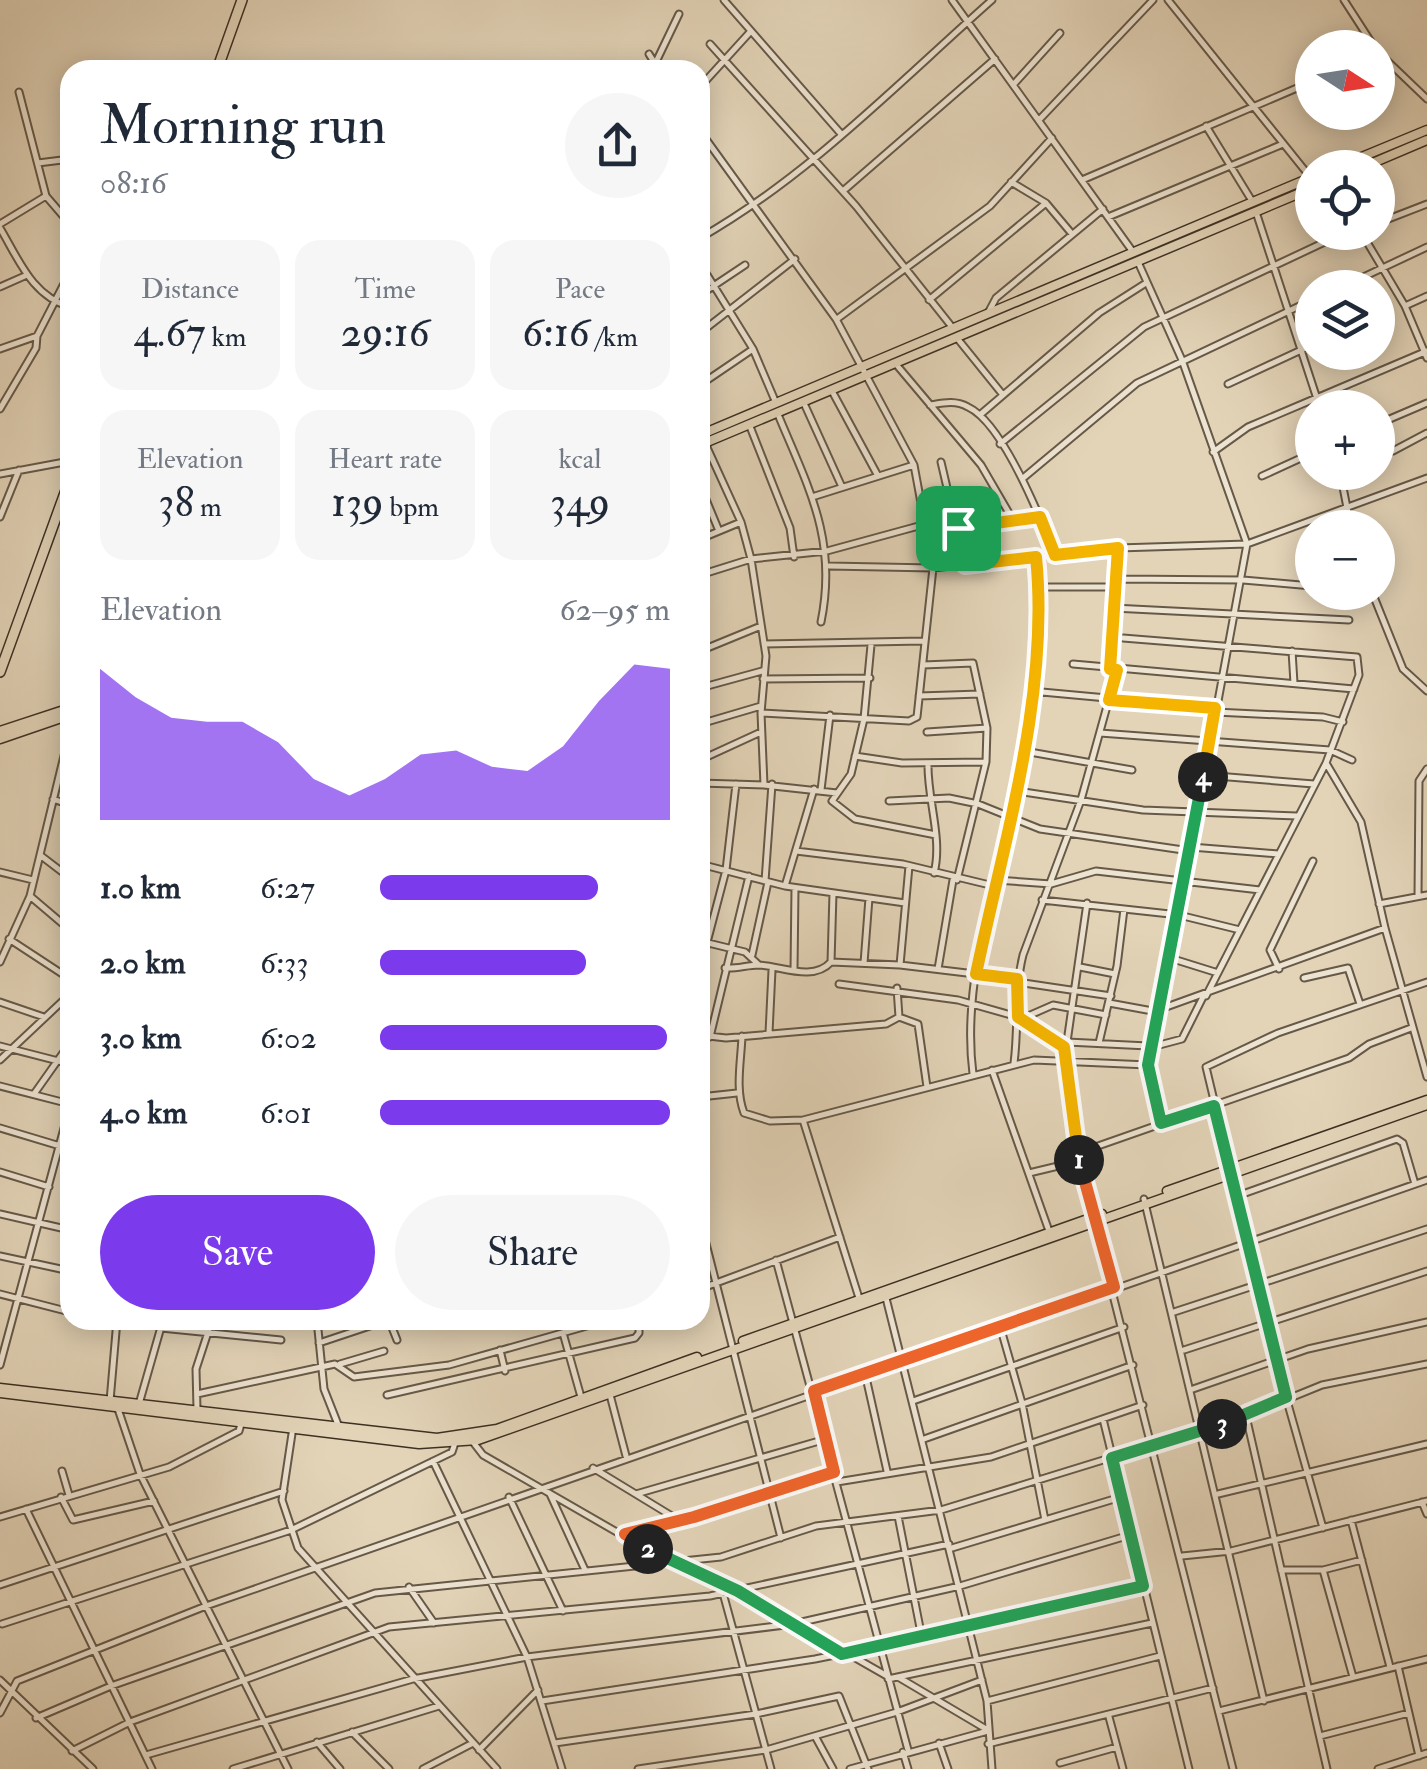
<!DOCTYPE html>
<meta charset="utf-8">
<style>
:root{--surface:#fff;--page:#f6f6f7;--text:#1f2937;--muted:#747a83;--accent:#7c3aed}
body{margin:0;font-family:"IM FELL Double Pica",serif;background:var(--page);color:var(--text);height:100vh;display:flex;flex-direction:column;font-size:38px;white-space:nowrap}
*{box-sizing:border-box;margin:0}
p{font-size:32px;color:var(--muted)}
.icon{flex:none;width:55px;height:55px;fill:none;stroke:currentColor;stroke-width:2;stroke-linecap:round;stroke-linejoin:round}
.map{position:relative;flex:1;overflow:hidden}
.details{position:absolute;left:60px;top:60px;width:650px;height:1270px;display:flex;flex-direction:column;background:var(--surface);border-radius:30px;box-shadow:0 5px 25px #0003}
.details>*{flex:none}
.needle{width:65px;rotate:102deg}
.tools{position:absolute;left:1295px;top:30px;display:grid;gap:20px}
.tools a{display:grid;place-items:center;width:100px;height:100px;border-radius:50%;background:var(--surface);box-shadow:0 5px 25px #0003;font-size:50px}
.pin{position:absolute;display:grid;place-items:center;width:85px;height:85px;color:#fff;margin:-42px;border-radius:20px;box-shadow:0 5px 15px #0006}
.km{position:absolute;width:50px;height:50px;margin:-25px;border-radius:50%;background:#222;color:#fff;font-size:28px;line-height:50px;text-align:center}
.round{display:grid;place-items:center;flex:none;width:105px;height:105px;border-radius:52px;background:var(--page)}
.overview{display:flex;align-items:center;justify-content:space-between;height:170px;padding:0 40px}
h1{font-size:55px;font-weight:600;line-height:75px}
.stats{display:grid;grid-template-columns:repeat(3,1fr);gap:15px;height:170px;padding:10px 40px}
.stats div{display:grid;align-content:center;border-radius:25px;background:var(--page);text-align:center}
.stats b{font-size:42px;font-weight:600}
.stats small{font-size:28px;font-weight:400}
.stats p{font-size:28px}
.chart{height:280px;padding:20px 40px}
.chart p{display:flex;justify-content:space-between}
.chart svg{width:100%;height:180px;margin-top:10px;fill:var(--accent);opacity:.7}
.primary-button{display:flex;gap:20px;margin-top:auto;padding:20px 40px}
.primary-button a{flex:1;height:115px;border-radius:60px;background:var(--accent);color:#fff;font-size:40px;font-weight:600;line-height:115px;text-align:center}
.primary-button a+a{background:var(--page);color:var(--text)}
ul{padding:0 40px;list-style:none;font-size:32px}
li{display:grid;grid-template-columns:160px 120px 1fr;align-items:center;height:75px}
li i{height:25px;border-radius:12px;background:var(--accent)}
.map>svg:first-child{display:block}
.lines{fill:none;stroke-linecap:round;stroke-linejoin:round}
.minor-casing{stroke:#665948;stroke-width:9}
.major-casing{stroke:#3c3023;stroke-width:11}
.highway-casing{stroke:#3c3023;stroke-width:12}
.minor{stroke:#ede3d1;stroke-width:5}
.major{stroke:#e3d4b8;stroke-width:8}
.highway{stroke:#e3d4b8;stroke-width:9}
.split-1-casing{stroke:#fff;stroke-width:20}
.split-2-casing{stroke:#fff;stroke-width:20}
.split-3-casing{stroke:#fff;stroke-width:20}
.split-4-casing{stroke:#fff;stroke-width:20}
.split-5-casing{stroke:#fff;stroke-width:20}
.split-1{stroke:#f5b400;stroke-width:12}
.split-2{stroke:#f0652b;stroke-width:12}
.split-3{stroke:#22a559;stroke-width:12}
.split-4{stroke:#22a559;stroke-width:12}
.split-5{stroke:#f5b400;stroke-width:12}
</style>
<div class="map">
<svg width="1427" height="1769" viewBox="0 0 1427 1769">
<rect width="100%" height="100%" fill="#e3d4b8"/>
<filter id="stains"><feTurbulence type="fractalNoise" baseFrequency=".002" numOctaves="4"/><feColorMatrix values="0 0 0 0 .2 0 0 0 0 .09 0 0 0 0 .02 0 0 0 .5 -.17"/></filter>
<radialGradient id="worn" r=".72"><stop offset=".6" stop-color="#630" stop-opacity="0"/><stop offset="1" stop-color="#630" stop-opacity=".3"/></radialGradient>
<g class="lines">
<g class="minor-casing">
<path id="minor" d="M724,0L842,135
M952,0L1133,252
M1168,0L1311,178
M1344,0L1375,48
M710,44L856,206L952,327
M1378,52L1427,99
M649,54L659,70
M646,70L655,64L679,14
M1013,85L1060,33
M700,87L751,31
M19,92L46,196L70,224
M1039,120L1153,0
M1206,126L1252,201
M700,131L836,319L914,465L933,568L917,717L909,721L761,713
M38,163L70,159
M1082,180L1304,85
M1011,182L1046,203L1072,234
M843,191L995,59
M1256,212L1320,408
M1108,217L1283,144
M1378,223L1427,204
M0,224L46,196
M0,228C19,260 32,296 70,307
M1361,232L1405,306L1427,358
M700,238C809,176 898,83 992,0
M1138,262L1182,360L1247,544L1156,1037L1148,1046L1067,1042L1063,1061L1079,1161L1233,1769
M701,265L753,349L776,403
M0,287L27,275
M1340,288L1427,247
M700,295L745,265
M929,300L1046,203
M1405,306L1427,296
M988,313L996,298L1103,209
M837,319L990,206L1052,138
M700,333L795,259
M957,338L1003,395
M0,349L37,336
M895,363L981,465L1013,520
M1228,384L1312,345
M700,385L753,349
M832,391L878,476
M803,401L842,487
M930,405C943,403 955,400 968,407C1003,423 1041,519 1055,555
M0,409L36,348L37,336L70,272
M777,412C808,487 838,539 821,622
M981,414L1099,313L1146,283
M749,424L790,528L794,557
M1378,424L1427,403
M1000,444L1144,327L1346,232
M1393,451L1427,433
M1213,452L1248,427L1427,351
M941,462L965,565
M1340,472L1351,528
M0,474L70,461
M1262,476L1312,453
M1022,479L1137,383L1312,300
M700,485L719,531
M812,497L914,465
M58,511L70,515
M0,517L19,470
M959,528L1040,517
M700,539L741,522
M829,566L933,568L1118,548L1247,544L1427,478
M700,575L751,559L827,551L926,524
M1118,579L1243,580L1312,586
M1039,587H1116
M1372,592L1403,669L1427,691
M1113,608L1349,620
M700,613L704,610
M1123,638L1357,657L1359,675L1326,763L1361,822L1385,928L1427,1077
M764,644L923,641
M871,645L864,719L851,774L832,801L855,819L936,835
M700,651L761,626
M1292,651L1294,683
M1073,664L1354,689
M923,665L973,663L987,728L986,762L957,880
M1110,669L1118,548
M763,679L870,678
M700,688L762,671
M1031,691L1215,708
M919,696L980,694
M1215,712L1323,717L1343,722
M700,724L761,706
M927,732L987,728
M1100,733L1330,750L1352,760
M1024,751L1132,770
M855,756L902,763L986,762
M700,760L761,732
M928,763C927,799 943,839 934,873
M1204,775L1314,784
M700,783L764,785L761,713L766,656L751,559L741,522L705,443
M764,785L837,793
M821,790L830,715
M1017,791L1143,810L1297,816
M53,799L70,805
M889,801L949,798L978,804L1040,829L1190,851
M1191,847L1278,854
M796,851L903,864L994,886
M40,855L70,878
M700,864L785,886L905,903
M0,872L33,880
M996,880L1051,884L1096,871L1260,890
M765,881L772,784
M785,886L814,789
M30,896L70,930
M1418,896L1419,781L1427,769
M1042,900L1179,915L1240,930
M1379,904L1427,895
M9,939L70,979
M700,941L745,952L759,965
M752,955L768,882
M1170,958L1218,973
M0,962L30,896L70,731
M831,962L833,893
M864,963L869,898
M900,965L909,866
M1080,967L1115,974
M725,968C737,969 747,965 759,965C781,966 813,982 831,962L900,965L1017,979
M700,969L726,870L736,784
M938,969L953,880
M1279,969L1270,950L1313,861
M794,970L795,888
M1304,978L1348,968L1360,1004
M1017,982L1111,996
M839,984L958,1000L1018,1017L1063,1046
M897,988L899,1017L918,1024L927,1087
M1206,996L1326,763
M0,1002L44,1017
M1109,1003L1158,1012
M1158,1010L1385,928
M1021,1019L1053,1005L1106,1015
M769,1033L772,970
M700,1035L726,1038L886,1024L899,1017
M742,1036C741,1062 735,1089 744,1113L770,1121L803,1120L1034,1060L1148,1065L1152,1046
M710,1037L749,876
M1067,1042L1087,903
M1099,1043L1117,966L1124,909
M0,1046L70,1064
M1152,1047L1182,1039L1203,997
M0,1060L70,994
M1014,1063C1019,1026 1014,991 1023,955L1081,800L1117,670
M1148,1065L1161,1123
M992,1070L1049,1231
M973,1074C961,981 996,886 1016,795C1032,720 1043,634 1036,557
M0,1086L70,1104
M34,1094L70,1043
M700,1097L737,1093
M803,1120L859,1298
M0,1128L70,1149
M1078,1153L1349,1058L1369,1044L1411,1028
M0,1172L49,1187
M1029,1173L1079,1161
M1237,1196L1397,1139L1403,1143L1415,1184
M1144,1199L1264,1701
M0,1214L70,1230
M700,1220L781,1538
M0,1256L70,1271
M776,1260L908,1750
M700,1289L840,1237
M0,1294L70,1312
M886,1298L987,1701L992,1769
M1174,1312L1427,1229
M97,1320L116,1325
M317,1320L324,1389L339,1427
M389,1320L397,1340
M1000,1326L1022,1403L1045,1520
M161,1328L281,1340
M563,1333L581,1397
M319,1343L388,1320
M500,1350L505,1371
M1184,1350L1427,1271
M340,1364L384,1351
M0,1365L70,1106
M865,1373L887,1471
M1193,1389L1308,1349L1427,1322
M609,1391L626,1456
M197,1394L335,1364L354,1377L449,1365L608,1320
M387,1395L635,1338L639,1333V1320
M110,1401L117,1320
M913,1401L1124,1327
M139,1404L163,1320
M117,1406L140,1474L288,1769
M197,1409L196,1369L212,1320
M1246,1416L1327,1769
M1103,1419L1189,1769
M293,1427L282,1500L298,1548L497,1769
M924,1439L1133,1365
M473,1442L483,1455L667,1561
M433,1461L527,1657L562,1769
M593,1468L680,1521
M62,1471L69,1495
M837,1482L991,1457L1143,1405
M550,1494L585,1570
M636,1494L826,1439
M1218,1494L1427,1444
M61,1497L73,1520L154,1501
M509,1497L563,1611
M1422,1502L1427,1514
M26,1509L152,1769
M898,1516L922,1638
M0,1517L169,1467L239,1431L241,1424
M1351,1520L1390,1667
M1323,1528L1280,1376L1206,1067L1278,1033L1427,982
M626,1533L695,1517L834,1472
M952,1548L1121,1497
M1182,1556L1231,1551L1427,1501
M682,1562L732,1591
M1281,1570H1323L1362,1560
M1323,1570L1353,1677
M0,1585L284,1491
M409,1587L434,1623
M738,1591L887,1676
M723,1593L771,1769
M2,1624L291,1530L452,1452L456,1440
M1398,1666L1419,1756
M898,1677L986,1729
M888,1679L1152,1623
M0,1680L93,1769
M542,1701L815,1659L970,1628L1143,1586
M987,1701L1160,1656
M1219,1711L1427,1659
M0,1713L17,1681L206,1606L1427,1180
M1109,1717L1123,1769
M36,1718L111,1686L375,1593L721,1557L816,1526L941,1510L1246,1416L1322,1385L1427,1364
M352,1732L389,1769
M815,1736L833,1769
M1320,1736L1409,1713
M317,1742L340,1769
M555,1743L756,1714L839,1696L868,1769
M939,1743L948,1769
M988,1744L1213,1688
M479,1750L538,1690
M72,1751L130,1722L389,1627L710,1596L949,1544
M903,1752L908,1769
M146,1755L413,1679L527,1657L793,1624L960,1586L1130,1535
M1060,1763L1117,1747
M233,1769L439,1706
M423,1769L473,1743
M638,1769L766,1750L897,1712L982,1680
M850,1769L988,1731
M1378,1769L1427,1753"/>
</g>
<g class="major-casing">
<path id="major" d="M1335,168L1427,130
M1361,168L1427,140
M700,435L1312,177
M700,445L1312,188
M0,731L70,708
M0,739L70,715
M1167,1191L1427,1100
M743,1341L1102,1214
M0,1388L437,1438L497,1429L697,1357
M0,1393L419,1444L478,1440L1427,1105"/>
</g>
<g class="highway-casing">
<path id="highway" d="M217,70L242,0
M0,672L70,479"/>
</g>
<use href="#minor" class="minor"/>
<use href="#major" class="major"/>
<use href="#highway" class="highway"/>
</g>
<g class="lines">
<g class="split-1-casing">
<path id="split-1" d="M958,528L965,565L1036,557C1050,694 1004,840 976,974L1017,979L1018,1017L1064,1047L1079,1160"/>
</g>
<g class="split-2-casing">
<path id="split-2" d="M648,1549L625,1534L694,1517L834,1472L814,1391L1114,1287L1079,1160"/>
</g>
<g class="split-3-casing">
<path id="split-3" d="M648,1549L738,1591L842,1654L1143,1586L1112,1458L1222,1424"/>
</g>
<g class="split-4-casing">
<path id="split-4" d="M1203,777L1148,1065L1161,1123L1214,1106L1286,1397L1222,1424"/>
</g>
<g class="split-5-casing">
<path id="split-5" d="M958,528L1040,517L1055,555L1118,548L1110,669L1117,670L1109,700L1215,708L1203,777"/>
</g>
<use href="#split-1" class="split-1"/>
<use href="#split-2" class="split-2"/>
<use href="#split-3" class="split-3"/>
<use href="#split-4" class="split-4"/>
<use href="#split-5" class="split-5"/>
</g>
<rect width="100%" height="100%" filter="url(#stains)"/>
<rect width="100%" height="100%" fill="url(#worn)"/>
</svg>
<div class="tools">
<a><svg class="needle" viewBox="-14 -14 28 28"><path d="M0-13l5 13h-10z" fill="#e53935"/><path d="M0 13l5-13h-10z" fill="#747a83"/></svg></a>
<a><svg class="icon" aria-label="locate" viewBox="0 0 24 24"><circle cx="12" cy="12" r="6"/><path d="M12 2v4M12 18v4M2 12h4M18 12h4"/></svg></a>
<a><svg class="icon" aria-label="layers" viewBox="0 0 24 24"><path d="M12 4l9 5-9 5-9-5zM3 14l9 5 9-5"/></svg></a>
<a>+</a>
<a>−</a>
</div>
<div class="pin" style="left:958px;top:528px;background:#1e9e55"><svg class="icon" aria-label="arrive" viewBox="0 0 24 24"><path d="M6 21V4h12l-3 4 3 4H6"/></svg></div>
<b class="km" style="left:1079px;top:1160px">1</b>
<b class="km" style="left:648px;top:1549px">2</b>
<b class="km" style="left:1222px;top:1424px">3</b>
<b class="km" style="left:1203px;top:777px">4</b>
<section class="details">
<div class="overview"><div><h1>Morning run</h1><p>08:16</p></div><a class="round"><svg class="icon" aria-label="share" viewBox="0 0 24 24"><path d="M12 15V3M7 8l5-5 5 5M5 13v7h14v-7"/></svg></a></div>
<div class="stats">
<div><p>Distance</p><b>4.67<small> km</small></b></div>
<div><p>Time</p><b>29:16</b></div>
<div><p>Pace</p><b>6:16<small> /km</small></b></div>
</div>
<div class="stats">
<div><p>Elevation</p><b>38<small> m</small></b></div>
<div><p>Heart rate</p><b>139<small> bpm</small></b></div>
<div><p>kcal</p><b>349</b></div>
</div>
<div class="chart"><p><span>Elevation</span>62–95 m</p>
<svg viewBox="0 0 160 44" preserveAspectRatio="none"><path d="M0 44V7L10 14L20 19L30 20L40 20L50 25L60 34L70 38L80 34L90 28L100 27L110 31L120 32L130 26L140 15L150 6L160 7V44z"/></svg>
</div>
<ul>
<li><b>1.0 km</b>6:27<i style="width:75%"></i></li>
<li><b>2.0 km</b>6:33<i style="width:71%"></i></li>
<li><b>3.0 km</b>6:02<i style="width:99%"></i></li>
<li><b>4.0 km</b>6:01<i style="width:100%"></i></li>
</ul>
<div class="primary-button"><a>Save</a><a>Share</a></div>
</section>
</div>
